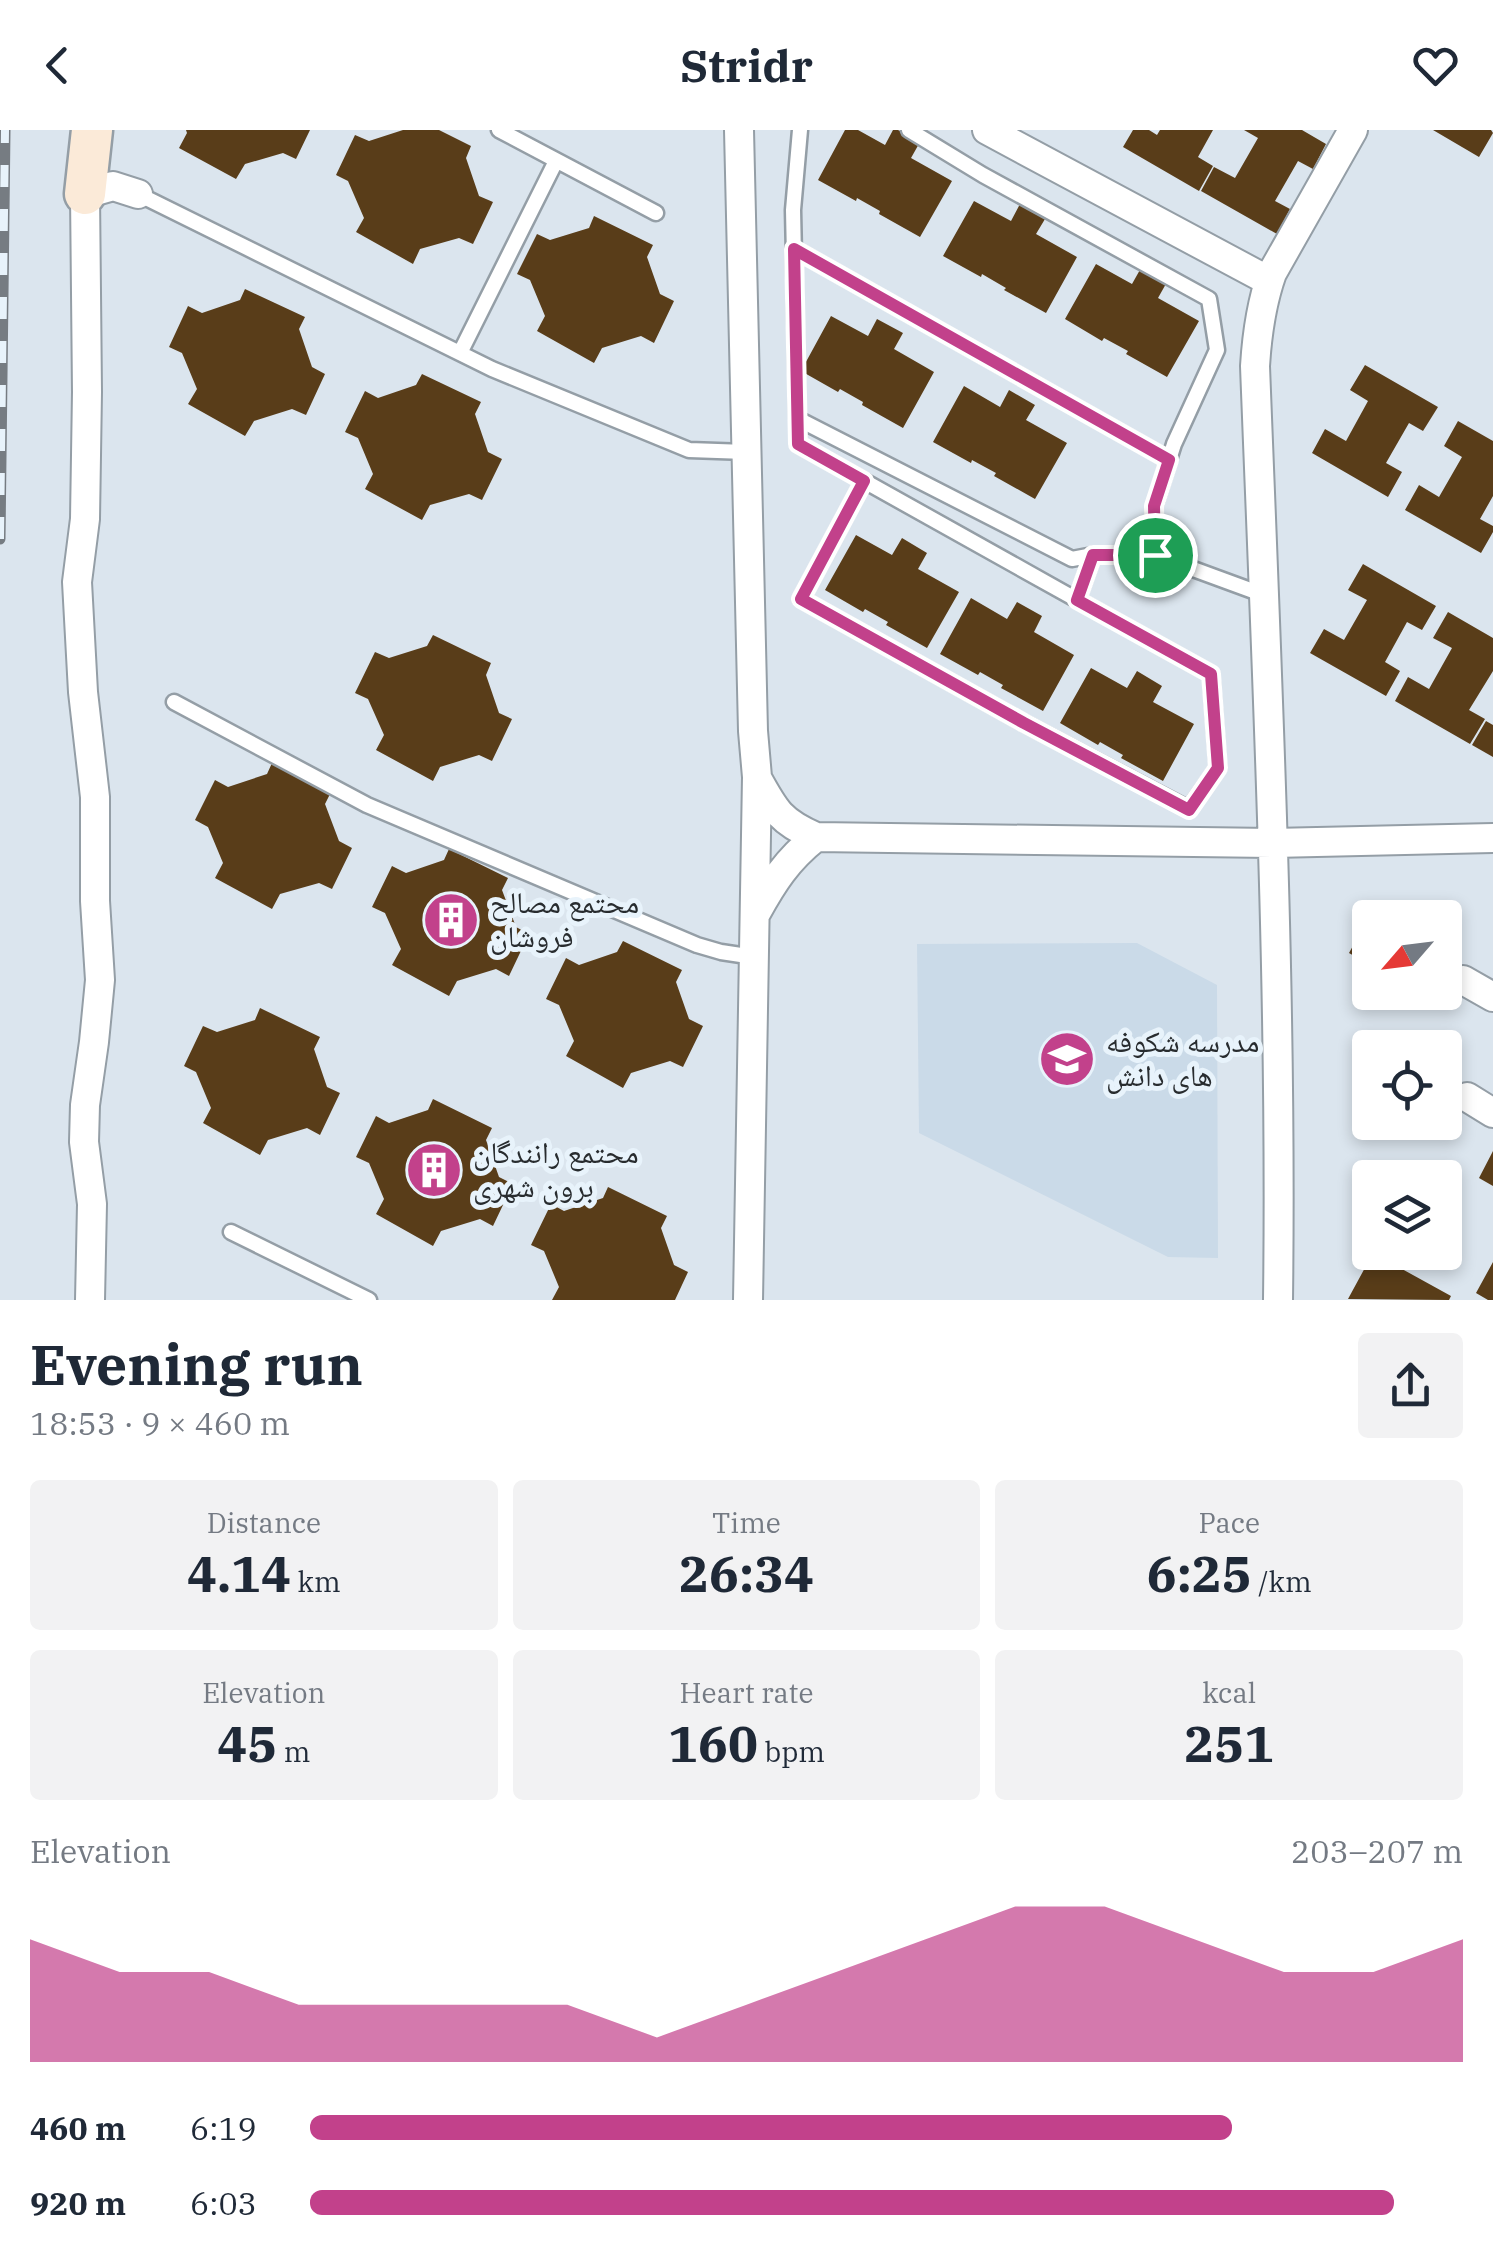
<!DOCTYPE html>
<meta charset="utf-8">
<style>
:root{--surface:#fff;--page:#f2f2f3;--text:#1f2937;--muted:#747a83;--accent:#c2418b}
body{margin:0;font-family:"IBM Plex Serif","Noto Naskh Arabic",serif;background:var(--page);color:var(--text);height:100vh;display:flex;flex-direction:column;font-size:38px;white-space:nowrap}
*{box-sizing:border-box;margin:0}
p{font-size:32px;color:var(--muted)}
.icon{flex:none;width:55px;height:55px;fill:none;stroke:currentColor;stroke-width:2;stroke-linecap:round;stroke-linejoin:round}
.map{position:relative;height:1170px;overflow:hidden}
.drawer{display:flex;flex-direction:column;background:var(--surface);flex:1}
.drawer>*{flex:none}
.needle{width:65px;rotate:242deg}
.fabs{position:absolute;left:1352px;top:770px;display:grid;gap:20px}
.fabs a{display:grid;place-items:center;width:110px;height:110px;border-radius:10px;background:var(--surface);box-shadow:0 5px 15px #0003;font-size:50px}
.pin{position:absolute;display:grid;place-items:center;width:85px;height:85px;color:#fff;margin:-42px;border:5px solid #fff;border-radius:50%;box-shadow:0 2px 10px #0007}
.round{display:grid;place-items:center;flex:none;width:105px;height:105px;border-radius:10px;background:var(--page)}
.head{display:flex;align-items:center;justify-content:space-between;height:170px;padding:0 30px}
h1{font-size:55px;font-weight:700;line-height:75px}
.stats{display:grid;grid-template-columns:repeat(3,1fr);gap:15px;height:170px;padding:10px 30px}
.stats div{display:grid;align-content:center;border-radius:10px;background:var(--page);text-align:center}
.stats b{font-size:50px;font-weight:700}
.stats small{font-size:28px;font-weight:400}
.stats p{font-size:28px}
.chart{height:280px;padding:20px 30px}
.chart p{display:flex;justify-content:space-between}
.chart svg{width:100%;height:180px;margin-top:10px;fill:var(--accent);opacity:.7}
ul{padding:0 30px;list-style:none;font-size:32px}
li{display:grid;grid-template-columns:160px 120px 1fr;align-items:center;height:75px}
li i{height:25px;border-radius:12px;background:var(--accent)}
header{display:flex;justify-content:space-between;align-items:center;height:130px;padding:0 30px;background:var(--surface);font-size:45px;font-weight:700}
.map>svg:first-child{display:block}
.built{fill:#cadae8}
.building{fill:#593d19}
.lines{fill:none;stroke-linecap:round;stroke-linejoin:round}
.lane-casing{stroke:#949ea6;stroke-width:19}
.street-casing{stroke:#949ea6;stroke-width:32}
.secondary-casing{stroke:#949ea6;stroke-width:45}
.lane{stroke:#fff;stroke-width:14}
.street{stroke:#fff;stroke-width:28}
.secondary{stroke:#fbead8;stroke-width:40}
.rail-casing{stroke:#767c82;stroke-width:11}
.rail{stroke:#e8f3fb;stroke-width:8;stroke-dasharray:22;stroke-linecap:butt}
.route-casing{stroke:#fff;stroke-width:20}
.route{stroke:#c2418b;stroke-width:12}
.labels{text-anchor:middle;stroke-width:10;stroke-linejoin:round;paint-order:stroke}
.poi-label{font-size:30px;fill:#282c2f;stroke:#e8f3fb;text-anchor:start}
</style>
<header><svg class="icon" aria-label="back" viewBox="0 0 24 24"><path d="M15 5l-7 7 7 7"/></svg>Stridr<svg class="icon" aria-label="heart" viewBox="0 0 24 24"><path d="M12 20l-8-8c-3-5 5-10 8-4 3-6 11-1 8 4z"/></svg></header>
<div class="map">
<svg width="1493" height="1170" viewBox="0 0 1493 1170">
<rect width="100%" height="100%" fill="#dbe5ee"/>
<path class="built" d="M1137,813L1217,855L1218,1128L1168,1127L919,1003L917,814Z"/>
<path class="building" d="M186,0H310L296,29L283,23L245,34L236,49L179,18L187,3Z
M403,0H439L471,16L466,28L479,66L493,72L473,114L459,108L420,119L413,134L356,102L364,88L348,51L336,45L355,5L369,11Z
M845,0H858L885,15L893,0H898L920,12L911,28L952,51L920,107L879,84L880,81L857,68L856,71L818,50Z
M1133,0H1149L1157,5L1160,0H1213L1198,27L1213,36L1199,61L1123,17Z
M1244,0H1302L1326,14L1313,39L1298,31L1275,71L1290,79L1277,104L1201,61L1214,37L1235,48L1258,8Z
M1433,0H1491L1493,3L1479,27Z
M974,71L1011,91L1020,74L1045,89L1036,104L1077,127L1046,183L1004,160L1006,158L982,144L981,147L943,126Z
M594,86L653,115L647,127L660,164L674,171L654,213L641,206L602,218L594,233L537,201L545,186L530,150L517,144L537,104L550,110L589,98Z
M1096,134L1132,154L1141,138L1167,152L1158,168L1199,191L1167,247L1126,224L1128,221L1104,208L1102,211L1065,189Z
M245,159L305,187L299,199L312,237L325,244L306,285L292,279L254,291L245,306L188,274L197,259L182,223L169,217L188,176L202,183L240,170Z
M831,186L868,206L877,189L903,203L894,219L934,242L903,298L862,275L863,272L840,259L838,262L801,241Z
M1365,235L1438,277L1423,301L1409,293L1386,333L1402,342L1388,367L1312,323L1325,299L1346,311L1368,271L1350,260Z
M422,244L481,272L475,284L488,322L502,329L482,370L469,364L430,375L422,390L365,359L373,344L358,308L345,302L365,261L378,268L416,255Z
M964,256L1000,277L1009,260L1035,275L1026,290L1067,313L1035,369L994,346L996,343L972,330L971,333L933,312Z
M1458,291L1493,311V366L1480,389L1493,396V402L1481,423L1405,380L1419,355L1439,367L1462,327L1444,316Z
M856,405L892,425L902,408L927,423L918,439L959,462L927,518L886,495L888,492L865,479L863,482L825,460Z
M1363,434L1436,476L1422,500L1407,492L1385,532L1400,541L1386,566L1310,523L1324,499L1344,510L1367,470L1348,460Z
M971,468L1007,489L1017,472L1042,486L1034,502L1074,525L1043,581L1001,558L1003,555L980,542L978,545L940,524Z
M1448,482L1493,508V541L1469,580L1485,589L1470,614L1395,571L1408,547L1429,559L1452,518L1433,508Z
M433,505L491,533L486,545L499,583L512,589L492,631L479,625L440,637L433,651L376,620L384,605L368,569L355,563L375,522L389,528L427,516Z
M1091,538L1127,558L1137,541L1162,556L1153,572L1194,594L1163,651L1121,628L1123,625L1100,612L1098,615L1060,593Z
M1486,591L1493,595V627L1472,615Z
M272,633L331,662L325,674L339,711L352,718L332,759L319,753L280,764L272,779L215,748L223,733L208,697L195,690L215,650L228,657L267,644Z
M449,719L508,748L502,760L516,797L529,804L509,846L496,839L457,851L449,866L392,835L401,819L385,783L372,777L392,736L406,743L444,730Z
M1374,778L1392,788H1370V835L1349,823Z
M623,811L682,840L676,852L689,889L703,896L683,937L670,931L631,943L623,958L566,926L574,911L559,875L546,869L566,828L579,835L617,822Z
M260,878L320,907L314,919L327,957L340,963L320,1005L307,998L268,1010L260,1025L203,993L211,978L196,942L184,936L203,896L217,902L255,890Z
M433,969L492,998L486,1010L499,1047L513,1054L493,1096L480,1089L441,1101L433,1116L376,1084L384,1069L369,1033L356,1027L376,986L389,993L428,980Z
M1493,1021V1056L1479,1048Z
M608,1057L667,1086L661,1098L674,1135L688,1142L675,1170H552L559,1157L544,1121L531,1115L551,1074L564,1081L603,1068Z
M1373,1123L1451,1166L1449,1170L1348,1169Z
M1493,1132V1170H1488L1476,1163Z"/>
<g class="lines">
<g class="lane-casing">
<path id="lane" d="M499,0L656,83
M800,0L793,80L798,314C935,391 1073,468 1211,544L1218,638L1189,679L1024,593L801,469L864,351
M909,0L983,45L1209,169L1217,220L1174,314L1154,377L1155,425L1264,465
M138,64L492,239L689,320L746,322
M794,119L1169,330
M460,223L556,31
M798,289L1072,429L1093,425H1155
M1077,470L1093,425
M174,572L367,675L697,815L721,822L754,827
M231,1102L369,1170"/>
</g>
<g class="street-casing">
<path id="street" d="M739,0L753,601L757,647L748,1170
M987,0L1269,151
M757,648C775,681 781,692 816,707L1273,713L1493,708
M756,783C773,752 787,730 816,707
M1463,850L1493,867
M1467,967L1493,983
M90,1170L92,1074L84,1012L85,975L94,912L100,850L95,771V667L83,562L77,452L85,389L87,262L85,64L113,56L138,64
M1278,1170C1282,858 1267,547 1255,236C1257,204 1261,174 1272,143L1353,0"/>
</g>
<g class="secondary-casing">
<path id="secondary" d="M85,64L92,0"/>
</g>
<use href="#lane" class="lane"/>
<use href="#street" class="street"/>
<use href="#secondary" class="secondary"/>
<g class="rail-casing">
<path id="rail" d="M0,409L5,0"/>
</g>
<use href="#rail" class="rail"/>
</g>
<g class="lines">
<g class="route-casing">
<path id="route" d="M794,119L1169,330L1154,376L1155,425H1093L1077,470L1211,544L1218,638L1189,680L1024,593L801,469L864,351L798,314Z"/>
</g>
<use href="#route" class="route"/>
</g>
<defs>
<g id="building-disc" transform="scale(2.875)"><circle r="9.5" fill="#c2418b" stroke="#e8f3fb"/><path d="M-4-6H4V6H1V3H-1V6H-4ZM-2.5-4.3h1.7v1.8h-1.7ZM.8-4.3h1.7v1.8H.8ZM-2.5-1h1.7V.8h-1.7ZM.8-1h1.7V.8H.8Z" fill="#fff"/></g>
<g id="school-disc" transform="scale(2.875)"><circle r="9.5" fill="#c2418b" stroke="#e8f3fb"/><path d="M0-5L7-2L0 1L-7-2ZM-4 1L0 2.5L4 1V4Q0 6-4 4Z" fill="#fff"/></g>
</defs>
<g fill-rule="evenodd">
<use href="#building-disc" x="451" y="790"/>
<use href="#school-disc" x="1067" y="929"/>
<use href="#building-disc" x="434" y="1040"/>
</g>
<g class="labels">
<g class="poi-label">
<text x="490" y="783">محتمع مصالح<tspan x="490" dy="34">فروشان</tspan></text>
<text x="1106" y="922">مدرسه شکوفه<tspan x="1106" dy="34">های دانش</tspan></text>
<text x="473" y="1033">محتمع رانندگان<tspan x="473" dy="34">برون شهری</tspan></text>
</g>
</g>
</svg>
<div class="fabs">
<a><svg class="needle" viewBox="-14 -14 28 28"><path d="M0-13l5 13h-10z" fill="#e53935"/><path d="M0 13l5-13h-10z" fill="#747a83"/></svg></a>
<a><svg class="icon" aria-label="locate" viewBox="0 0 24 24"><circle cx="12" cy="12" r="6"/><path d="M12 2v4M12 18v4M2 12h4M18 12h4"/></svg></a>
<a><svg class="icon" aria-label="layers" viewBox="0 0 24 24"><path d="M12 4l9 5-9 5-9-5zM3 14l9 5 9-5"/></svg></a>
</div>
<div class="pin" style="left:1155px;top:425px;background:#1e9e55"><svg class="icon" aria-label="arrive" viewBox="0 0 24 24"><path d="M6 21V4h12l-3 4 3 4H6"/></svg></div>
</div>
<section class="drawer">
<div class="head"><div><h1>Evening run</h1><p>18:53 · 9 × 460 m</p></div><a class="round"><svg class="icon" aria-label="share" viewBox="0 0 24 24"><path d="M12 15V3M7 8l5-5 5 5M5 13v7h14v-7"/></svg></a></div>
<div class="stats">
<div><p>Distance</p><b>4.14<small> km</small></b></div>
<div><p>Time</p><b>26:34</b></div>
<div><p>Pace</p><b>6:25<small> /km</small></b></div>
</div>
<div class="stats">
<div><p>Elevation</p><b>45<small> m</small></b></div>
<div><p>Heart rate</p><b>160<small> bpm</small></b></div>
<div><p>kcal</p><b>251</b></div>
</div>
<div class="chart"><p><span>Elevation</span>203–207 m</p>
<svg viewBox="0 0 160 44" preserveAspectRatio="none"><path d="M0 44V14L10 22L20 22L30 30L40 30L50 30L60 30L70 38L80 30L90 22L100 14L110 6L120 6L130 14L140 22L150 22L160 14V44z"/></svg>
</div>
<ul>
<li><b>460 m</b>6:19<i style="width:80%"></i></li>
<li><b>920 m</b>6:03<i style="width:94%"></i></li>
</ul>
</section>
